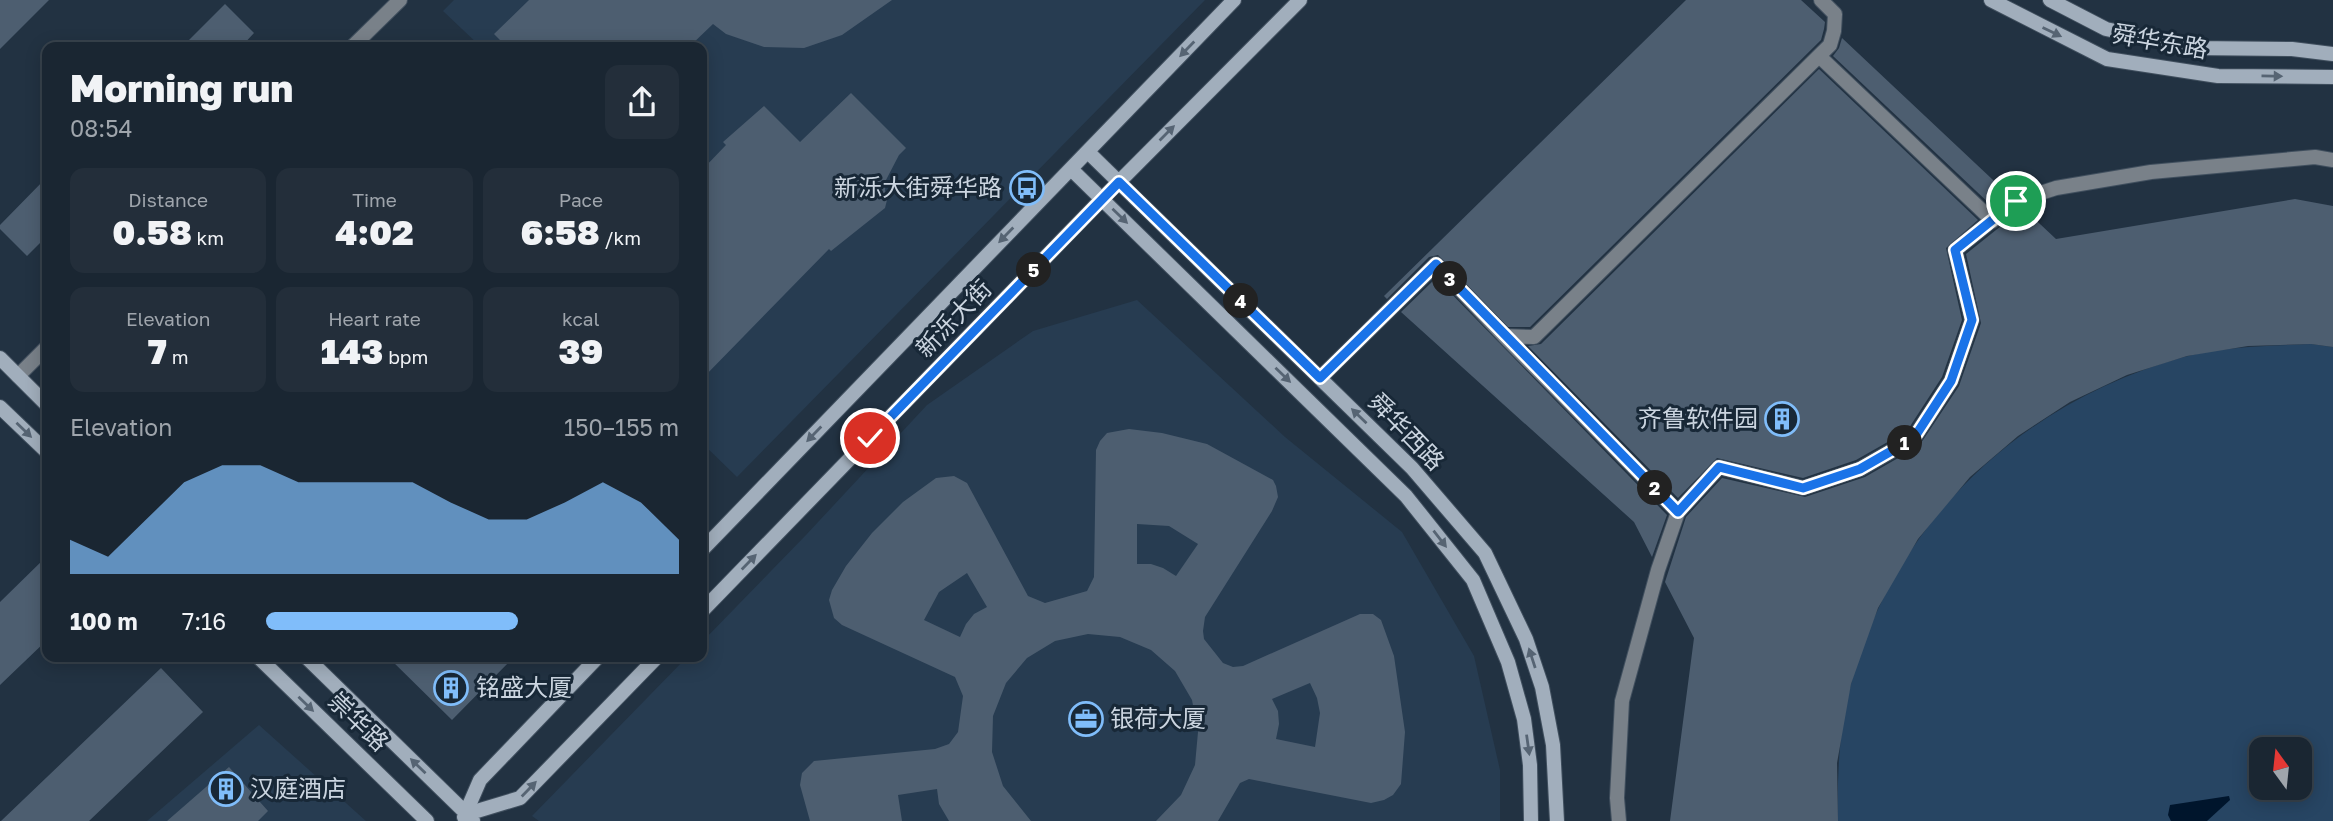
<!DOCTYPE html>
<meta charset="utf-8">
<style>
:root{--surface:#1a2632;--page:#232e3a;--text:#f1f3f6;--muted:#9fa5ac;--line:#38434d;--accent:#80bdfa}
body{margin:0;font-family:"Golos Text","Noto Sans SC",sans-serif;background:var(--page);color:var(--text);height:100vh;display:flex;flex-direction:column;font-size:26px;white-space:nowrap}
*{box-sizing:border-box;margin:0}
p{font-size:23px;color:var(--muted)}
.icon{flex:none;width:38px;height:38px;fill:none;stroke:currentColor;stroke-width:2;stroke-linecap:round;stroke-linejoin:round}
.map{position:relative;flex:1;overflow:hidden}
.drawer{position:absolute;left:42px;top:42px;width:665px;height:620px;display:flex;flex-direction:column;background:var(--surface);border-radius:14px;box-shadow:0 4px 18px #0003,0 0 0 2px var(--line)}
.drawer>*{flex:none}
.needle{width:46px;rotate:345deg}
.fabs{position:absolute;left:2249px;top:737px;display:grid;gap:14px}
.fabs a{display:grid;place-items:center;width:63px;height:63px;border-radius:14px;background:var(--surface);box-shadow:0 4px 18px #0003,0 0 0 2px var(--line);font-size:35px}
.pin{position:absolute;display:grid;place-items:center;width:60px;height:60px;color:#fff;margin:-30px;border:4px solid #fff;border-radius:50%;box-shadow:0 2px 7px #0007}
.km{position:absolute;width:35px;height:35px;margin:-18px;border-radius:50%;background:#222;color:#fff;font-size:19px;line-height:35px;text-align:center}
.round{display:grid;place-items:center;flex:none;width:74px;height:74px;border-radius:14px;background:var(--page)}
.headline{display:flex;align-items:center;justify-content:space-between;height:119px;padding:0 28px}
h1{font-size:38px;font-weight:800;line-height:52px}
.metrics{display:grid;grid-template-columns:repeat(3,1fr);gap:10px;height:119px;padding:7px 28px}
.metrics div{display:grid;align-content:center;border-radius:14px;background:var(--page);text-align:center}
.metrics b{font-size:35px;font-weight:800}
.metrics small{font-size:19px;font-weight:400}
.metrics p{font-size:19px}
.chart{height:196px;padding:14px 28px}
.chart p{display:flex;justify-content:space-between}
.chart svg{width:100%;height:126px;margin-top:7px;fill:var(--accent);opacity:.7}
ul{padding:0 28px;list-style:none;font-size:23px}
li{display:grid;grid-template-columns:112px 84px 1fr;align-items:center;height:52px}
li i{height:18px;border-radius:9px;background:var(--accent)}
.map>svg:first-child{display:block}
.built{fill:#273c51}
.green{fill:#274563;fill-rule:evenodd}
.water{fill:#00152c}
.building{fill:#4d5e70;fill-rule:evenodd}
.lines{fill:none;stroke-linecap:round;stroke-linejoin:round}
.minor-casing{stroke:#404f5e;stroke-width:16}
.tertiary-casing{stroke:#404f5e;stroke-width:16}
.secondary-casing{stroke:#404f5e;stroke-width:16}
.minor{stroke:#798189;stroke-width:14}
.tertiary{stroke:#798189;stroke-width:14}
.secondary{stroke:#a1aebc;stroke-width:14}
.oneway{fill:#566473}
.route-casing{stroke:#fff;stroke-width:14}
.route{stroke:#1a73e8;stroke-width:9}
.labels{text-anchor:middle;stroke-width:6;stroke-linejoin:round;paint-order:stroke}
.street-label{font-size:24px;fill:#cbd5e0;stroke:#182837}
.poi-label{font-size:24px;fill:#cbd5e0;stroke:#182837;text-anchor:start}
</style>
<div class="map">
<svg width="2333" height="821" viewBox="0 0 2333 821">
<rect width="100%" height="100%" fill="#223242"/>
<path class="built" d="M454,0H1205L737,477L702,443V47H481L443,11Z
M1137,300L1285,437L1402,532L1474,656L1500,770V821H539L532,816L688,656H702V642L806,535L927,405L1033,331Z
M259,725L366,821H147Z"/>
<path class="green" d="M2311,344L2333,347V821H1838C1837,775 1839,729 1851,684C1894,521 2023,401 2184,357C2225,346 2269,346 2311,344ZM2261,749H2300V788H2261Z"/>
<path class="water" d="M2229,796L2230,800L2207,821H2171L2168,815L2170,805Z"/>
<path class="building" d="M0,0H49L0,49Z
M529,0H892L842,35L804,48L764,47L726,34L713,24L689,47H507L494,34Z
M1686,0H1801L1825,22L1824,29L1821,40L1530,327H1508L1438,255L1429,257L1387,299L1384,296Z
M225,4L254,33L241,47H182Z
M1842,38L2009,195L1993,207L1833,56L1839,48Z
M1819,69L1978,220L1946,248L1962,320L1942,377L1907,431L1856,460L1803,478L1717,458L1678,498L1528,346L1541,344Z
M851,93L906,148L899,155L886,180L885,190L887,200L885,208L831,251L829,249L702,379V170L726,145L723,142L764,106L800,142Z
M47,177V236L27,256L0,229V225Z
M2295,199L2333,206V347L2311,344L2248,346L2187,356L2127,375L2070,402L2018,436L1970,477L1918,539L1878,608L1851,684L1837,763L1838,821H1670L1694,638L1665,582L1686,517L1722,478L1805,497L1865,477L1919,446L1959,386L1981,323L1966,254L2021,210L2024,209L2056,239Z
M1436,278L1667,515L1652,557L1634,522L1401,312Z
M1129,429L1162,433L1207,444L1273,480L1276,486L1278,497L1272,511L1205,617L1203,631L1204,639L1223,663L1233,667L1243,666L1360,614H1373L1381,620L1394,656L1405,732L1401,784L1393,795L1384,800L1371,803L1249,779L1240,783L1218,821H1156L1181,795L1195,765L1198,732L1192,700L1175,671L1151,650L1120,637L1088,634L1055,641L1027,658L1006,683L993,716L992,752L1003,786L1031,821H949L939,804L937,789L898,795L902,821H810L800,785L802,773L814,761L935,749L949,744L958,732L963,696L955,677L842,625L834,618L829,600L832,590L846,566L872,533L903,502L936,478L954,476L967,483L1028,596L1045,603L1087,591L1094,577L1096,450L1100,441L1107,433ZM1137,524L1169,526L1198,544L1176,576L1163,568L1151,564H1137ZM967,573L987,607L974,614L966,624L960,637L924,620L939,592ZM1310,683L1317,698L1320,713L1315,747L1276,739L1279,724L1278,711L1272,699Z
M47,556V640L0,685V602Z
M387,656H515L452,720Z
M161,668L203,712L89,821H1Z
M229,767L268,811L258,821H167Z"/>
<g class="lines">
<g class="minor-casing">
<path id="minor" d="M1819,56L1993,221
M1504,336L1678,512
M1320,378L1436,264L1504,336L1534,337L1830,45L1834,31L1835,14L1821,0
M1619,821L1617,798L1622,701L1658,570L1678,512L1719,467L1803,488L1860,469L1914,438L1951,381L1972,320L1955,250L2016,201L2056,188L2151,172L2315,157L2333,160"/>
</g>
<g class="tertiary-casing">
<path id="tertiary" d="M352,47L400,0
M18,376L47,347"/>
</g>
<g class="secondary-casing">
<path id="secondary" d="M1991,0L2107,59L2218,76L2333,77
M2050,0L2106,29L2193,48L2292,49L2333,54
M1088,152L1412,468L1485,553L1526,639L1542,687L1553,745L1557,821
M1071,169L1406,496L1473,580L1508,662L1524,719L1530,765L1531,821
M0,358L47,405
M0,407L47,452
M702,550L1234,0
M702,611L1102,199L1300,0
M257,656L427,821
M305,656L473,820
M467,814L520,798L658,656
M464,817L480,780L599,656"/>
</g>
<use href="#minor" class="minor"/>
<use href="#tertiary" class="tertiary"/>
<use href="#secondary" class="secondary"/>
</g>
<defs><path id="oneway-solid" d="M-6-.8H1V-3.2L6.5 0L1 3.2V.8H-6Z" transform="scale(1.75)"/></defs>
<g class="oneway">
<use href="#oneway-solid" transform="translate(2052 32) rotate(26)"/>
<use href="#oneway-solid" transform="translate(1187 49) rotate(134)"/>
<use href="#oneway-solid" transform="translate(2272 76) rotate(1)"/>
<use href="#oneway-solid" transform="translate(1167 133) rotate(-45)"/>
<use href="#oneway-solid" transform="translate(1120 216) rotate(44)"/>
<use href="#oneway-solid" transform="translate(1006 235) rotate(134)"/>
<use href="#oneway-solid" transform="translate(1283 375) rotate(44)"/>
<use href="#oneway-solid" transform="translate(1359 416) rotate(-136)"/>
<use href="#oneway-solid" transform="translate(24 430) rotate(44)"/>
<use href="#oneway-solid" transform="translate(814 434) rotate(134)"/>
<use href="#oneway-solid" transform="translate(1440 539) rotate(52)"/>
<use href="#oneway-solid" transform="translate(749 562) rotate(-46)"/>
<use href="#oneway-solid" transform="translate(1532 658) rotate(-108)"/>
<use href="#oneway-solid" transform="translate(306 704) rotate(44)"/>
<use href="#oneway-solid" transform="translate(1528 745) rotate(82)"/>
<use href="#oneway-solid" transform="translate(418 766) rotate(-136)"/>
<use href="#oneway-solid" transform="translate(529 789) rotate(-46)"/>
</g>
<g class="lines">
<g class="route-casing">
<path id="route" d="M870,438L1119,182L1320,378L1436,264L1678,512L1719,467L1803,488L1860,469L1914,438L1951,381L1972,320L1955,250L2016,201"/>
</g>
<use href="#route" class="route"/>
</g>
<defs>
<g id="bus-ring" transform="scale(1.75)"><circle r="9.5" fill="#182837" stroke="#80bdfa" stroke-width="1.5"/><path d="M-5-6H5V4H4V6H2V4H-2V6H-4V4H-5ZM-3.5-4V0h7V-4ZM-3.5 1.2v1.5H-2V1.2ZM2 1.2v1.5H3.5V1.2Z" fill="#80bdfa"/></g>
<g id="building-ring" transform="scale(1.75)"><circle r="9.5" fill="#182837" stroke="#80bdfa" stroke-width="1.5"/><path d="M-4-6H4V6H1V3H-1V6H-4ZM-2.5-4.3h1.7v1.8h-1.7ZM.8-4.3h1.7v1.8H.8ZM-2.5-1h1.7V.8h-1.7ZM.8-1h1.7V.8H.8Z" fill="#80bdfa"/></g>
<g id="office-ring" transform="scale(1.75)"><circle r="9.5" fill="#182837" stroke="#80bdfa" stroke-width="1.5"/><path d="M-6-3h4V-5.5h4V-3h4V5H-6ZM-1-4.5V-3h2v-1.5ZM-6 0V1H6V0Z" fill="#80bdfa"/></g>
</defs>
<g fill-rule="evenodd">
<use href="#bus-ring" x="1027" y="188"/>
<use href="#building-ring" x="1782" y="419"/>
<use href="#building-ring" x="451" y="688"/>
<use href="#office-ring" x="1086" y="719"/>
<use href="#building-ring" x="226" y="789"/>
</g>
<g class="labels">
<g class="street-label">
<text transform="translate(2160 42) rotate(10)" y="8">舜华东路</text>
<text transform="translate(954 319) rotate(-46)" y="8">新泺大街</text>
<text transform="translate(1406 432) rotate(46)" y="8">舜华西路</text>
<text transform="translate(358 722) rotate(44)" y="8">崇华路</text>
</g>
<g class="poi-label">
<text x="1002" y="196" text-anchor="end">新泺大街舜华路</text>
<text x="1758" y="427" text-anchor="end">齐鲁软件园</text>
<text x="476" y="696">铭盛大厦</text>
<text x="1110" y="727">银荷大厦</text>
<text x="250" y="797">汉庭酒店</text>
</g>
</g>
</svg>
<div class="fabs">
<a><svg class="needle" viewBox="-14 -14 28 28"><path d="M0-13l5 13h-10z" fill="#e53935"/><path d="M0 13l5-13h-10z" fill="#9fa5ac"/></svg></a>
</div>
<div class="pin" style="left:2016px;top:201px;background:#1e9e55"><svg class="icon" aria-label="arrive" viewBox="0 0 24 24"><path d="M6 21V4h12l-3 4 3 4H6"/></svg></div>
<div class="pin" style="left:870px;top:438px;background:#d93025"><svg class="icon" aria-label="check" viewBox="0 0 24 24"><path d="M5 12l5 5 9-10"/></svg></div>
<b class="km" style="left:1905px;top:443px">1</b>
<b class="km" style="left:1655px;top:488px">2</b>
<b class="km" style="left:1450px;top:279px">3</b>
<b class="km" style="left:1241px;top:301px">4</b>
<b class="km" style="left:1034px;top:270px">5</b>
<section class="drawer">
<div class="headline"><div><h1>Morning run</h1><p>08:54</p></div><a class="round"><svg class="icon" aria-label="share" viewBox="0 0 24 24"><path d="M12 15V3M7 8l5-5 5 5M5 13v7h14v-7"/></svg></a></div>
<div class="metrics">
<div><p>Distance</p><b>0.58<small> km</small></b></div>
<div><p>Time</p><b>4:02</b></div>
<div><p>Pace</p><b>6:58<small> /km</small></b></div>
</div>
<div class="metrics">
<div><p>Elevation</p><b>7<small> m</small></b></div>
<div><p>Heart rate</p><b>143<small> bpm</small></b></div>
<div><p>kcal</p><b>39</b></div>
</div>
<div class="chart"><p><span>Elevation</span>150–155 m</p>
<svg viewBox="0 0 160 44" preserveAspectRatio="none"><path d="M0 44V32L10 38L20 25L30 12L40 6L50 6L60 12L70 12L80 12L90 12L100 19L110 25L120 25L130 19L140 12L150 19L160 32V44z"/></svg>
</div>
<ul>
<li><b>100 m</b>7:16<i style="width:61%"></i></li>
</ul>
</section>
</div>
